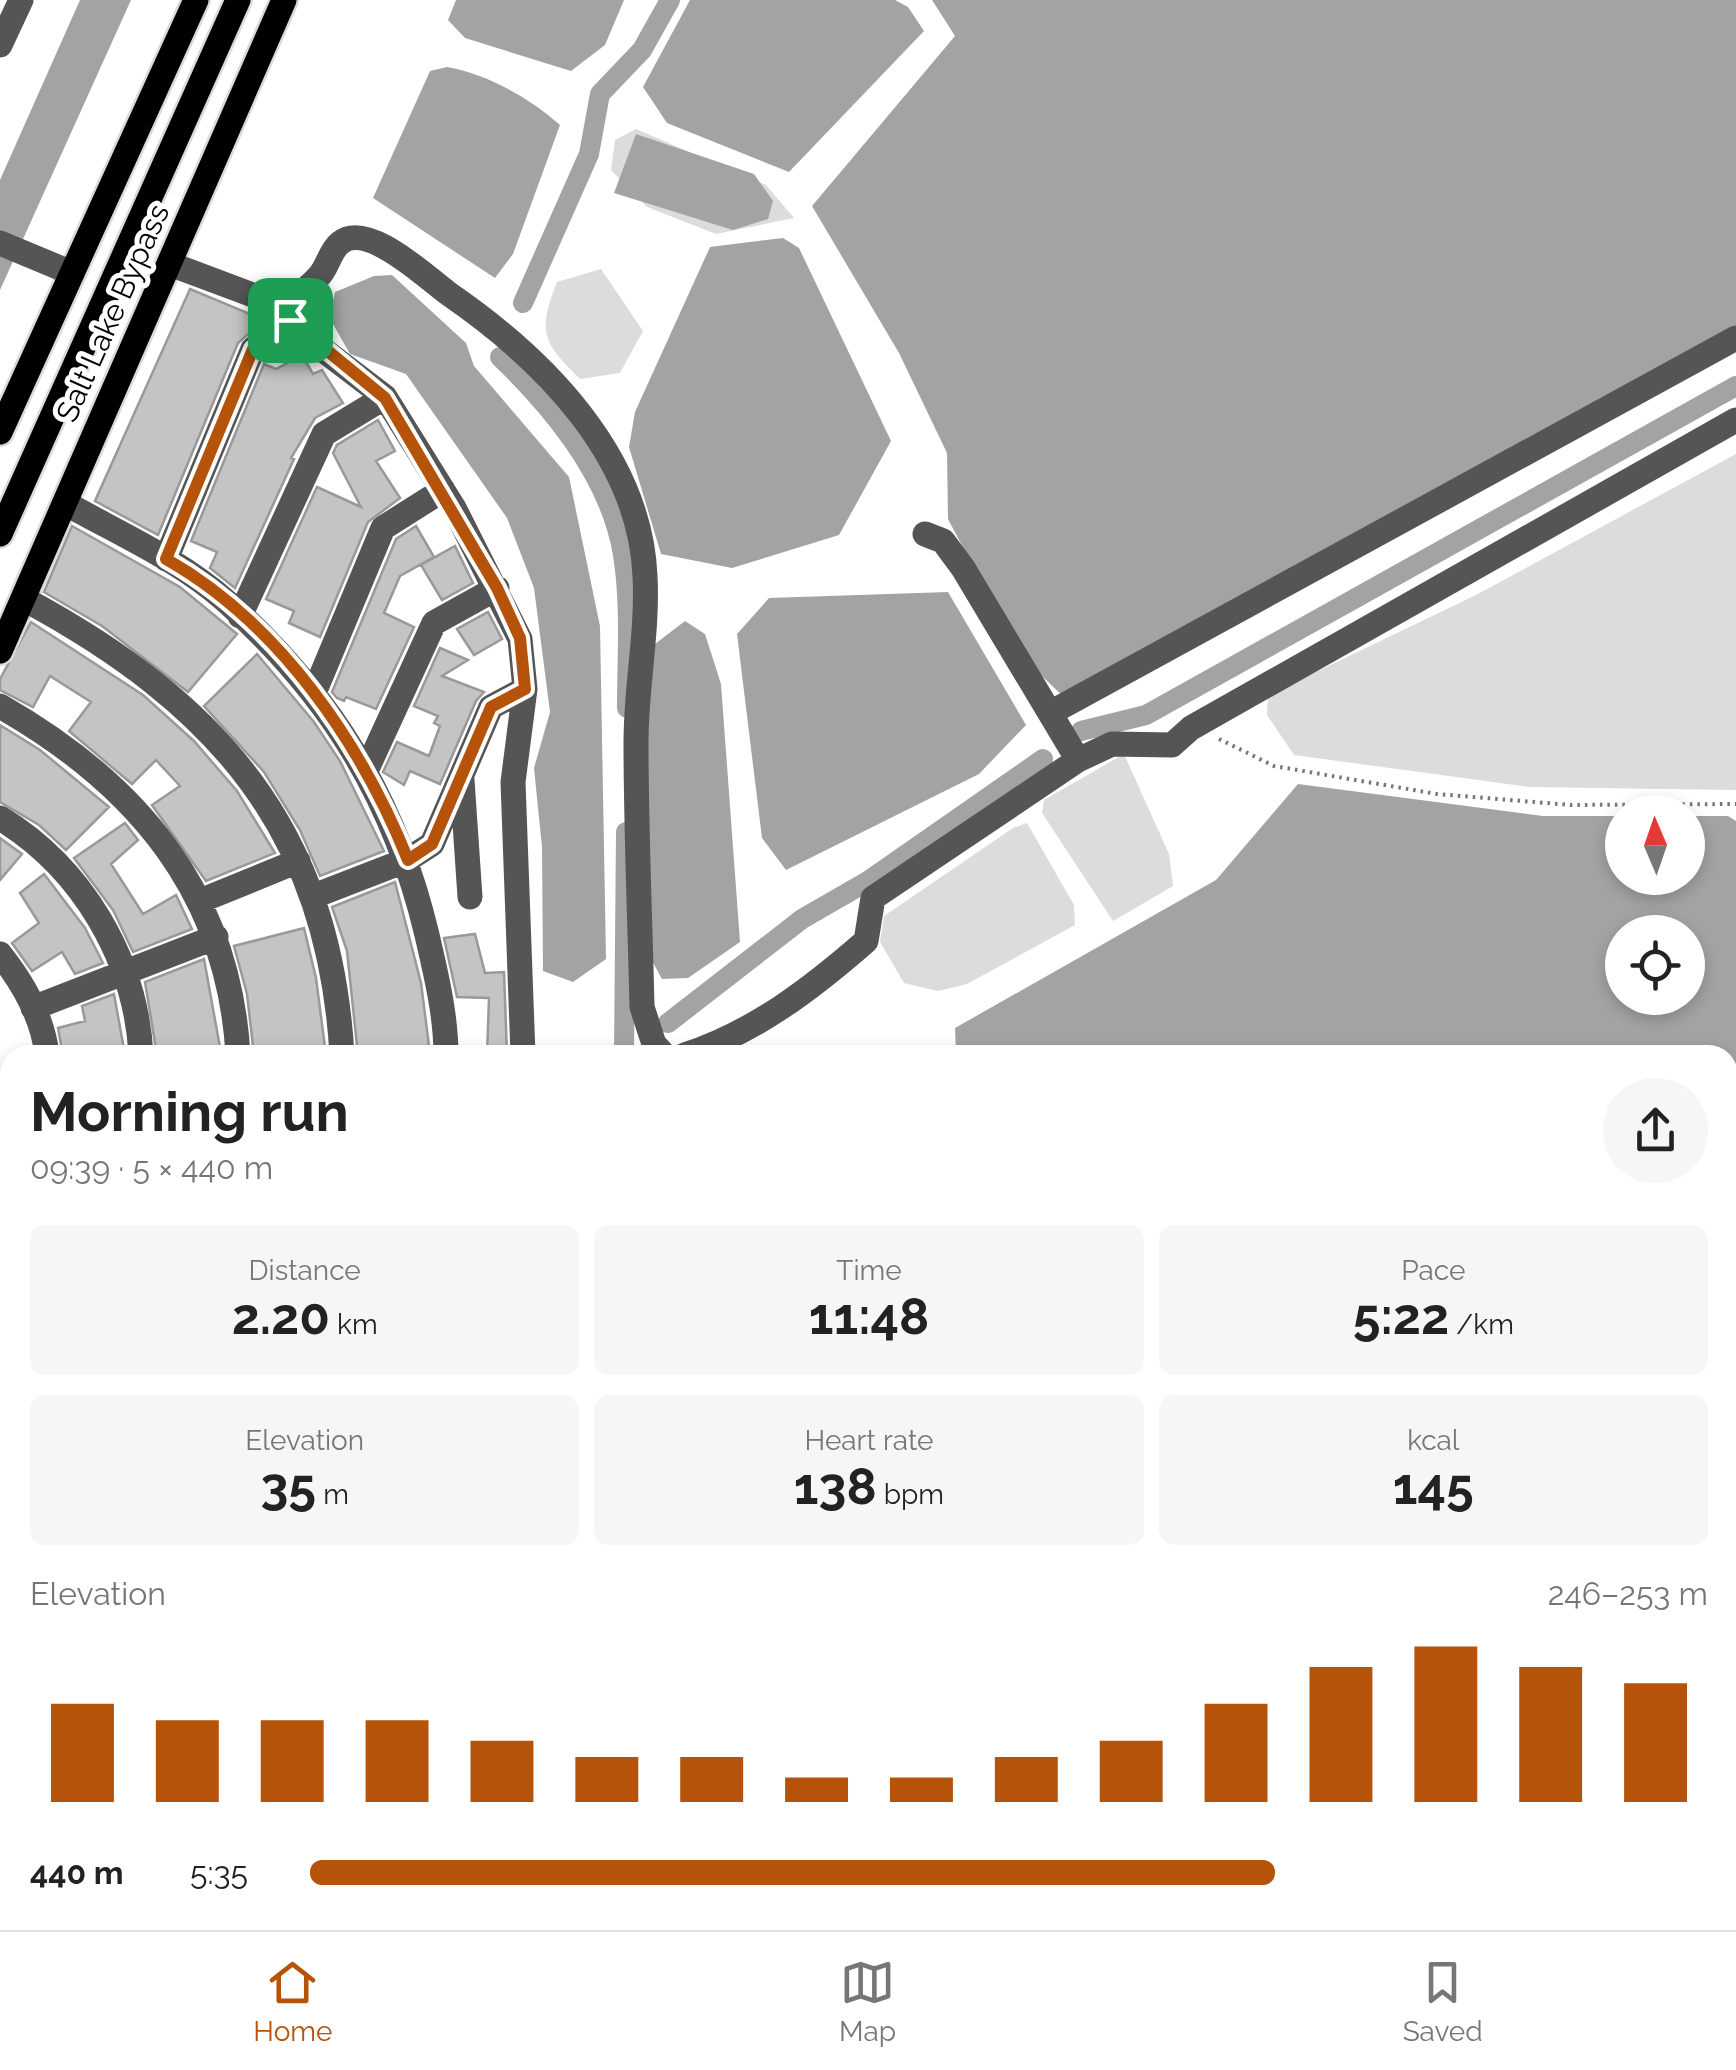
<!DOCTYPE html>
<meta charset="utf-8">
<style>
:root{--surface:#fff;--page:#f6f6f6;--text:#222;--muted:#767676;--line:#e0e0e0;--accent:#b45309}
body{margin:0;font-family:Raleway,sans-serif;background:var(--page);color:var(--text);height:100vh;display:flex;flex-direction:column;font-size:38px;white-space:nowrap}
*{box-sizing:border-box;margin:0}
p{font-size:32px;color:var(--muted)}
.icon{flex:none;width:55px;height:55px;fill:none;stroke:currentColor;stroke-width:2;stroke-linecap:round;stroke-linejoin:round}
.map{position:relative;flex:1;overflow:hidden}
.panel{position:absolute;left:0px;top:1045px;width:1738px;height:885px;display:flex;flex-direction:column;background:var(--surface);border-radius:30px 30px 0 0;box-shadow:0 5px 15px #0003}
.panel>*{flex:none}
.needle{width:65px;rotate:358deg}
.tools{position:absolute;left:1605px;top:795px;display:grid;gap:20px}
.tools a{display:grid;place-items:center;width:100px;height:100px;border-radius:50%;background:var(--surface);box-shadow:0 5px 15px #0003;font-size:50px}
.pin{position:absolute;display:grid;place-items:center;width:85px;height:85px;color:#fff;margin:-42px;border-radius:20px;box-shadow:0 5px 15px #0006}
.round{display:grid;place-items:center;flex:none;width:105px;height:105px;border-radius:52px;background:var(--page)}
.summary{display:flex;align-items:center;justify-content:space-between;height:170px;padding:0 30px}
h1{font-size:55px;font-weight:700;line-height:75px}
.figures{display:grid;grid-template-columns:repeat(3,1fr);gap:15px;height:170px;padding:10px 30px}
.figures div{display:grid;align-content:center;border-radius:15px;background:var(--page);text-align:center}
.figures b{font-size:50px;font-weight:700}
.figures small{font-size:28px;font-weight:400}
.figures p{font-size:28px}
.chart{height:280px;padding:20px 30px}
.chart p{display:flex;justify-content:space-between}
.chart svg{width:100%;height:180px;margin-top:10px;stroke:var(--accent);stroke-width:6}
ul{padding:0 30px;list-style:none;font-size:32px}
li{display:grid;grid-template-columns:160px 120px 1fr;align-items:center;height:75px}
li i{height:25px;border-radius:12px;background:var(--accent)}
.dock{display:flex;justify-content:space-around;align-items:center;height:140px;border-top:2px solid var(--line);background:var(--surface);font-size:28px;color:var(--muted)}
.dock a{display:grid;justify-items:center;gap:5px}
.dock .current{color:var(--accent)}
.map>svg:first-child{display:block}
.green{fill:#dcdcdc}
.water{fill:#a3a3a3;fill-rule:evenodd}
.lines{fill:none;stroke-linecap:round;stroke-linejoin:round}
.canal{stroke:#a3a3a3;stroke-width:20}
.building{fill:#c4c4c4;stroke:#999;stroke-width:2.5}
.major-casing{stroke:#dbdbdb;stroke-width:30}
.path{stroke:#777;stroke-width:4;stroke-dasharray:2.5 5;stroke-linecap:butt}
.minor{stroke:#555;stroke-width:25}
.major{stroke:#000;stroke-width:25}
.route-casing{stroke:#fff;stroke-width:20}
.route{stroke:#b45309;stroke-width:12}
.labels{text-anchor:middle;stroke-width:10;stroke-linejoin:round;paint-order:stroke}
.street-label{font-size:30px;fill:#000;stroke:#fff}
</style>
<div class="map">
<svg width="1736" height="1930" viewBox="0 0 1736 1930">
<rect width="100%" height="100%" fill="#fff"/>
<path class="green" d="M636,129L766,185L794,218L716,234L647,207L611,170L615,140Z
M601,269L643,331L620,373L580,379C543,343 537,332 557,282Z
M1736,454V790L1530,787L1294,755L1267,715L1268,695L1476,595Z
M1124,754L1169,854L1173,886L1113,921L1042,813L1044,800Z
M1027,823L1074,905L1075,925L967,984L938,991L904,983L880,942L884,916L1013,828Z"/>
<path class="water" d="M80,0H131L0,290V180Z
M456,0H624L605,45L571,71L465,38L448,20Z
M690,0H895L908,7L924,31L789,172L667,123L643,87Z
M932,0H1736V329L1068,701L1019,654L948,519L947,453L899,353L812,206L955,36Z
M447,67C487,74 530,98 560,125L513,254L495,278L373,198L430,71Z
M636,134L754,174L773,201L768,219L733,230L614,193Z
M783,238L799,248L891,441L839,535L732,568L661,554L629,447L635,412L710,247Z
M392,275L466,343L474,366L569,477L600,626L606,959L573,982L543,971L542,847L534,768L550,712L534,588L507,518L406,374L350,354L329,317L335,292L374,276Z
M948,592L1026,725L979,774L786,870L762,838L737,634L769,598Z
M685,621L705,634L721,684L740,942L688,978L662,979L650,957L647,682L655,644Z
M1298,784L1543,816H1622V878H1688V816H1728L1736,821V1930H1080L1086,1920H1728V1055H956L955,1028L1216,880ZM1622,932H1688V998H1622Z
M759,1920H856V1930H759Z
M920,1920H1037L1036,1930H920Z"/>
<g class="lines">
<path class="canal" d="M523,303L589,154L600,94L642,50L670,0
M500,357C554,409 611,478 623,555C631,605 627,658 627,708
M1081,731L1146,715L1736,386
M668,1023L802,919L868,881L1043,759
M624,1055L626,832
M625,1920L626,1930"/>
</g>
<path class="building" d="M190,289L264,320L238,343L158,535L95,501Z
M302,355L313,374L322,370L343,403L315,418L291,458L294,459L235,588L210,568L217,552L191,541L264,364L276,369Z
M378,420L395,451L376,461L400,498L368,522L320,637L289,623L294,611L266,599L317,487L361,507L333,453L337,445Z
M72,526L180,587L237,634L188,692L102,626L44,592Z
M416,526L434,557L400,576L384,613L414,627L376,709L346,697L344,701L337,698L332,692L396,539Z
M455,546L473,583L442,600L421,565Z
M488,612L502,639L474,655L457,629Z
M31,622L143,695L194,741L237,791L275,853L206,881L152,805L180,786L156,760L132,784L69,731L91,702L50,676L33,707L0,690V679Z
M440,648L468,660L442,676L484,692L476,701L440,784L410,771L404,785L383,772L397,742L429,756L440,726L434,723L438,716L414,706Z
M257,654L314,722L340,761L384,851L320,876L300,830L264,772L204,706Z
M0,725L40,750L109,807L66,850L39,825L0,802Z
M125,823L138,840L111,864L143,914L176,895L192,929L133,952L113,910L74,858Z
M0,838L22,854L0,880Z
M44,874L85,928L103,963L75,974L62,952L32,971L12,943L39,923L20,893Z
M395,882L421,983L429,1046L395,1048V1055H358L347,951L332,907Z
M304,928L316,978L326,1055H254L247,994L234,946Z
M475,934L485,973L504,972L507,1055H487L489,998L457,997L444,938Z
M204,959L221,1053L157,1055L145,982Z
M114,994L125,1055H63L58,1028L85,1021L82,1006Z"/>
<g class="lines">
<g class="major-casing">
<path id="major" d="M0,432L196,0
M0,534L238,0
M0,651L284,0"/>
</g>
<path class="path" d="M1219,739L1274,766L1437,794L1571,805L1736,804"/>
<path class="minor" d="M0,45L21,0
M0,243L72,273
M170,264L274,303L301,333L385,397L454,508L520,639L525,689L513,782L523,1055
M281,311C293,299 309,288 320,275C328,266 330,251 340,243C367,220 427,278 449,294C542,358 640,455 645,576C648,631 636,686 636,742C636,830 640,918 642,1007L654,1044L664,1055
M65,503C120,534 180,560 227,602C331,695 395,800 427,935C436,974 446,1015 446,1055
M925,534L943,541L963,568L1078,760
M166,559L253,349L290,320
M24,599C217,703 329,829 342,1055
M240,616L324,434L385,397
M314,693L383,528L443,490
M0,706C137,784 229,893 238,1055
M1052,712L1736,338
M366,771L434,623L497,588
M462,780L470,897
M0,818C82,868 136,959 141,1055
M314,896L407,860L432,844L491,707L525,689
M200,901L298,861
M0,954C23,983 43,1018 47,1055
M33,1008L216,937
M685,1055C755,1032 811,989 866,941L873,898L1078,760L1112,744L1172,745L1191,728L1736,420
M0,1218L10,1205
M0,1352L10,1345
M4,1462L10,1474
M0,1575L10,1572
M0,1683L10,1680
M0,1882L10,1881
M421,1930L444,1920
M568,1930L569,1920
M749,1930L750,1920"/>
<use href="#major" class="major"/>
</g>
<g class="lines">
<g class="route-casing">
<path id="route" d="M290,320L385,398L497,588L520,638L525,689L491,707L432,844L408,860C361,743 279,623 166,559L253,349Z"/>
</g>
<use href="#route" class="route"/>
</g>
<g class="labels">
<g class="street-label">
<text transform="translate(113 313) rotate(-66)" y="10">Salt Lake Bypass</text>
</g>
</g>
</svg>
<div class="tools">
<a><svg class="needle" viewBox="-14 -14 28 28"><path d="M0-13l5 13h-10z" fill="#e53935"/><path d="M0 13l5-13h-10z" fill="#767676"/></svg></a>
<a><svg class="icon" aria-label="locate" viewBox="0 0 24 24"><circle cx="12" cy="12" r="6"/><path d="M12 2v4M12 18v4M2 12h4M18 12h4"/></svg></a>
</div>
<div class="pin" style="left:290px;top:320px;background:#1e9e55"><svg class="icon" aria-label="arrive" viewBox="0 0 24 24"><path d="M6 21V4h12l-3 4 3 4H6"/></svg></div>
<section class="panel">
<div class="summary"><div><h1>Morning run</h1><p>09:39 · 5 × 440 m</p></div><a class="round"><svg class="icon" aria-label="share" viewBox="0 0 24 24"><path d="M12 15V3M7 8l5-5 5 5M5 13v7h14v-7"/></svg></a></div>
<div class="figures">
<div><p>Distance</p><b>2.20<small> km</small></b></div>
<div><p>Time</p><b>11:48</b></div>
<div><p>Pace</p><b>5:22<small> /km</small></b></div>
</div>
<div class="figures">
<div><p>Elevation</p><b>35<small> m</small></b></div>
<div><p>Heart rate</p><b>138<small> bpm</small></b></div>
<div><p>kcal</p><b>145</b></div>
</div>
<div class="chart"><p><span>Elevation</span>246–253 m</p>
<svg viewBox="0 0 160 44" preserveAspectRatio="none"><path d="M5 44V20M15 44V24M25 44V24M35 44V24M45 44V29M55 44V33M65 44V33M75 44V38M85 44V38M95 44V33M105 44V29M115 44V20M125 44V11M135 44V6M145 44V11M155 44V15"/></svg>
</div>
<ul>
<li><b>440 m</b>5:35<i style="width:69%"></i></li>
</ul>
</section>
</div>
<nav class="dock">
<a class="current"><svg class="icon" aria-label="home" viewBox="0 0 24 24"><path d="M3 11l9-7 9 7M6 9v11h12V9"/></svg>Home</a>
<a><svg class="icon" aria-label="map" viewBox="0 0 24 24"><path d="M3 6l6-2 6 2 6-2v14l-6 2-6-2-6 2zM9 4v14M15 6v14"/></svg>Map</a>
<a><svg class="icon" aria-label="saved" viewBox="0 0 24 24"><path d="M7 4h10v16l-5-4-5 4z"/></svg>Saved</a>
</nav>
